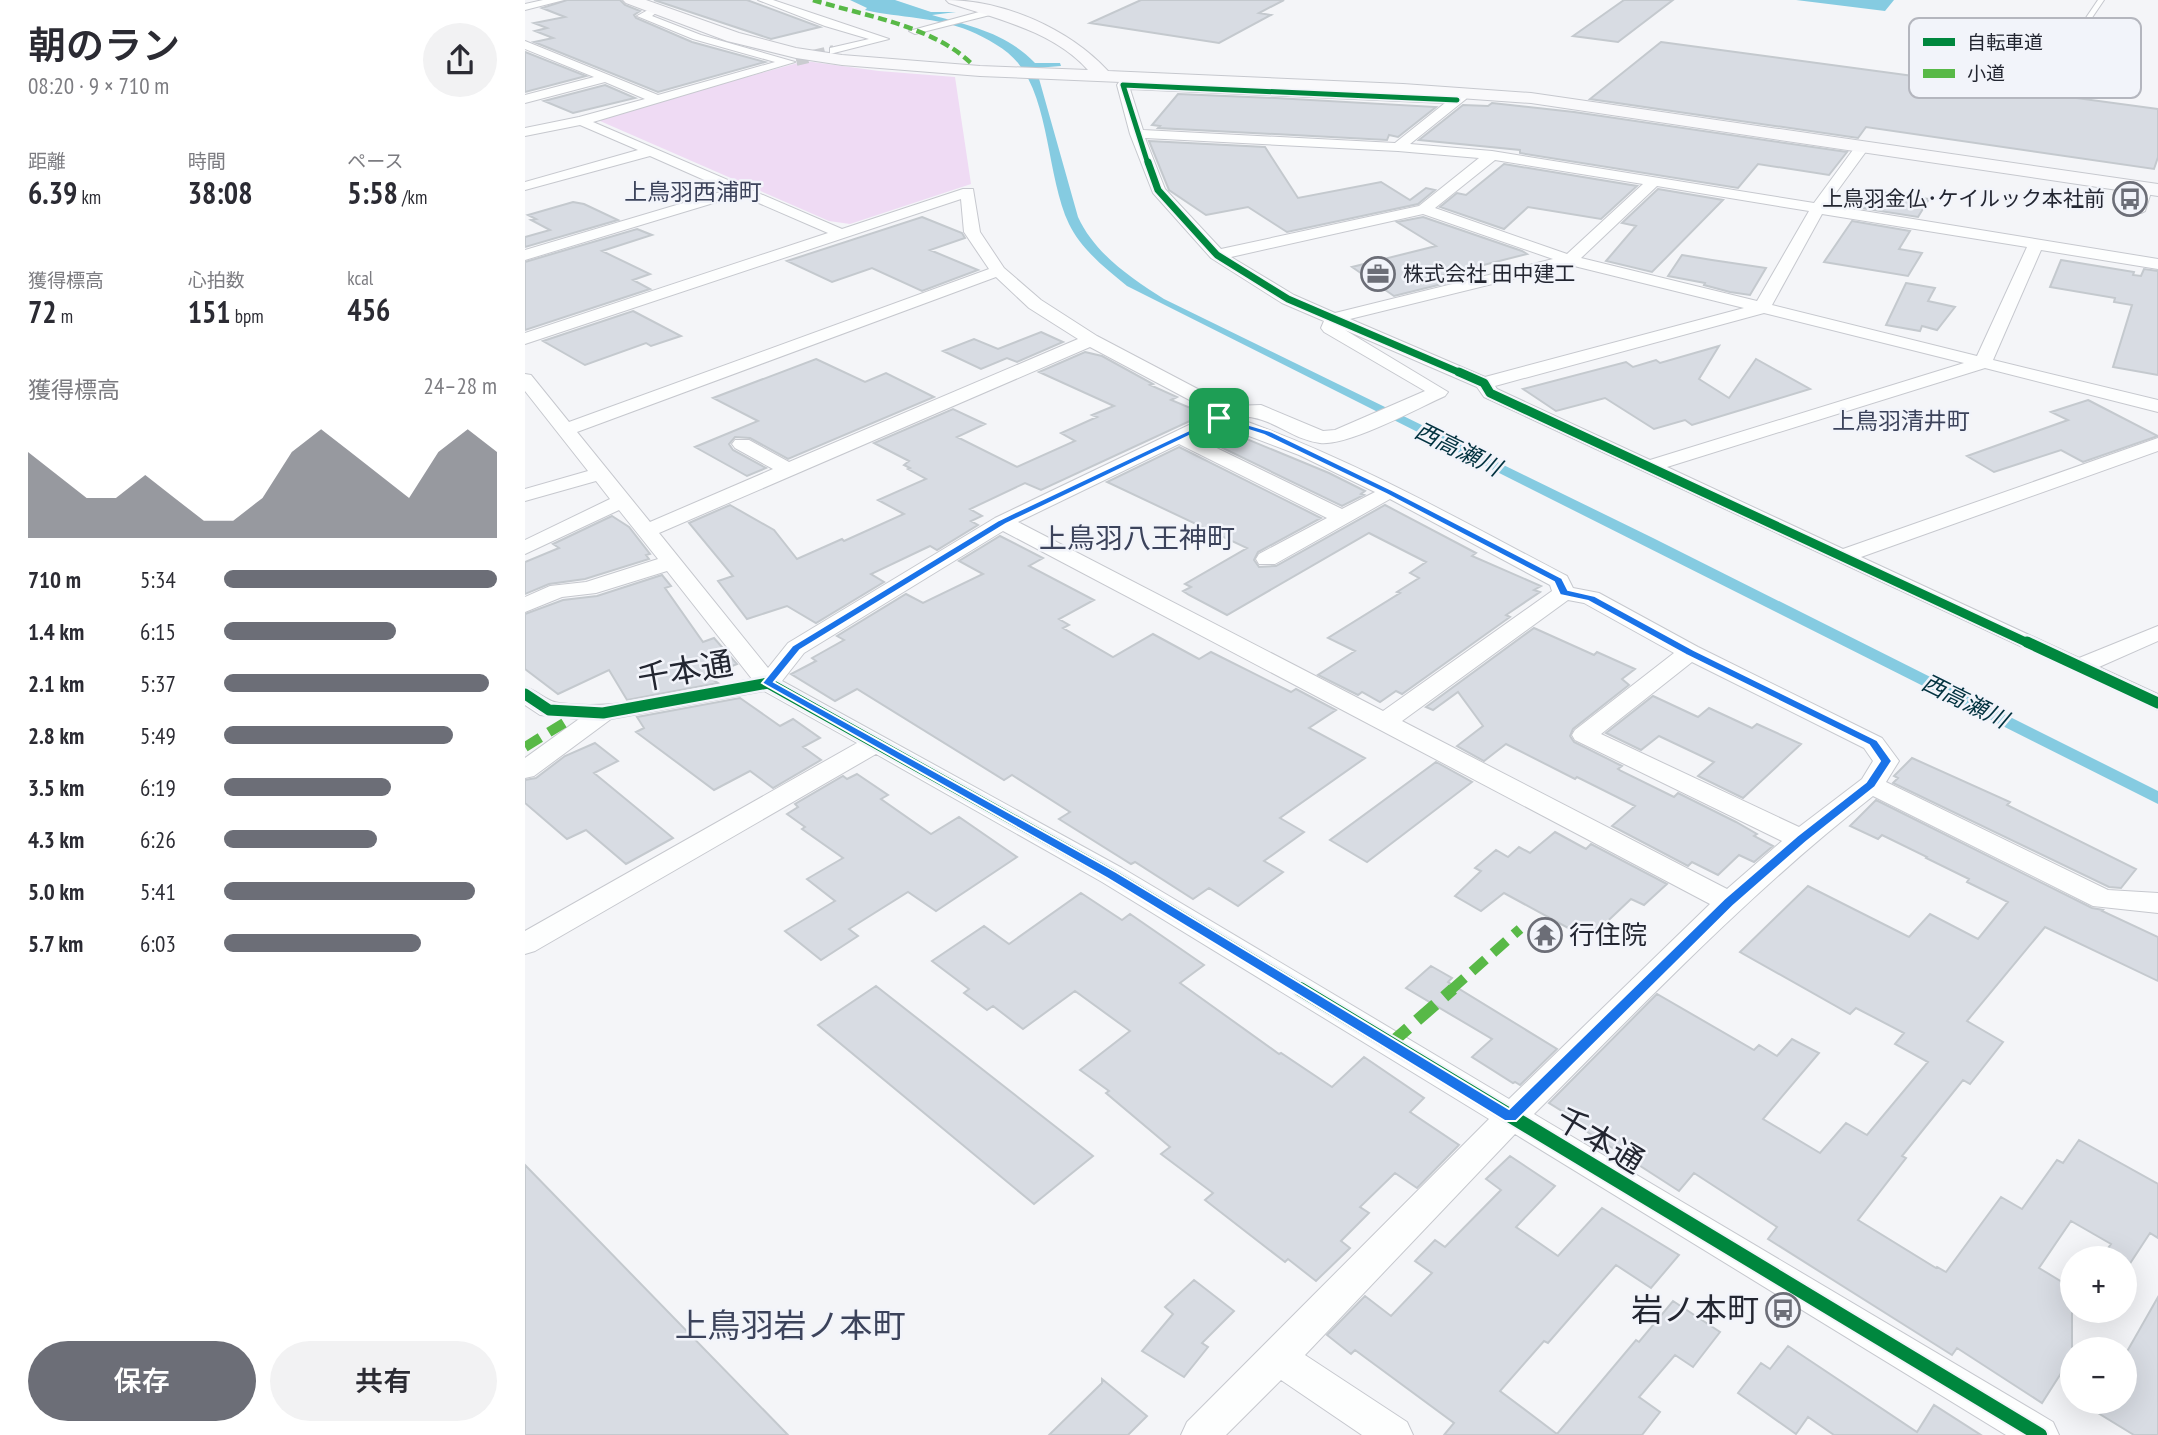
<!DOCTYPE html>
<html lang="ja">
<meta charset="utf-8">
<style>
:root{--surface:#fff;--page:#f2f2f3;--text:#2b2b33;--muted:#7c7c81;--accent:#6c6e77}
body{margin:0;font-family:"PT Sans Narrow","Noto Sans JP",sans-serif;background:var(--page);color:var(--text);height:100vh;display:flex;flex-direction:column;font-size:26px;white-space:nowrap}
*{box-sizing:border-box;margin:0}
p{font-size:23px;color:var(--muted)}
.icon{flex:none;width:38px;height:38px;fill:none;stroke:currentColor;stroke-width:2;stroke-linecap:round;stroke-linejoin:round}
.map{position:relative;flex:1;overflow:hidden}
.details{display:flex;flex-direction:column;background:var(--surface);width:525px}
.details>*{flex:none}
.fabs{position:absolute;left:1535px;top:1246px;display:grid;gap:14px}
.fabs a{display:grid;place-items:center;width:77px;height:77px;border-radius:50%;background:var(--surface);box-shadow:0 7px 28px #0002;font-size:35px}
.pin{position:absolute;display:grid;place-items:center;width:60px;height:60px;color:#fff;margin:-30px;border-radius:14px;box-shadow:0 4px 10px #0006}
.round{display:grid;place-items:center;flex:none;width:74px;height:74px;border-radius:37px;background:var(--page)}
.summary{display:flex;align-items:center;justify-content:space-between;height:119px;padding:0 28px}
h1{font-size:38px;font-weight:600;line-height:52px}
.stats{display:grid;grid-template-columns:repeat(3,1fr);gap:10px;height:119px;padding:7px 28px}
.stats div{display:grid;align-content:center}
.stats b{font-size:30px;font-weight:600}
.stats small{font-size:19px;font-weight:400}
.stats p{font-size:19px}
.chart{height:196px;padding:14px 28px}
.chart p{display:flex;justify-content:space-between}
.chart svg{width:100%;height:126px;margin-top:7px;fill:var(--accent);opacity:.7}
.button{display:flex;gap:14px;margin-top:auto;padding:14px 28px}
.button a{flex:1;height:80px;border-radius:42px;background:var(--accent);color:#fff;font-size:28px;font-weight:600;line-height:80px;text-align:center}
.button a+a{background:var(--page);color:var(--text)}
ul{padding:0 28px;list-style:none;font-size:23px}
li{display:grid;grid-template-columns:112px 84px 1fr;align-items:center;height:52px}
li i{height:18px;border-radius:9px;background:var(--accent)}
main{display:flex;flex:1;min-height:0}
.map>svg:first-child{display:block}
.green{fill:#efdbf4}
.water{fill:#85cbe1}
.building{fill:#d8dce3;stroke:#c4c9ce;stroke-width:2}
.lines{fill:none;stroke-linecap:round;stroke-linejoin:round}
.street-tunnel{stroke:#caccd0;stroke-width:12;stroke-dasharray:12 6;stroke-linecap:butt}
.lane-casing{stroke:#c6c8ce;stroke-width:2}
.street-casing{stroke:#c6c8ce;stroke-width:2}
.secondary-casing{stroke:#c6c8ce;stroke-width:2}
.lane{fill:#fdfefe;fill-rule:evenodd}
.street{fill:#fdfefe;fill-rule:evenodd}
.secondary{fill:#f9f9fb;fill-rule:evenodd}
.quiet-far2{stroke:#58b947;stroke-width:4.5;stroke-dasharray:9 4.5;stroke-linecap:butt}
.quiet-far1{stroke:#58b947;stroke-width:10;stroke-dasharray:18 10;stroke-linecap:butt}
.quiet{stroke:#58b947;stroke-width:12;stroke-dasharray:24 12;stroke-linecap:butt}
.cycleway-far4-casing{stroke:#f2f4fa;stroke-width:8}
.cycleway-far3-casing{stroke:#f2f4fa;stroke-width:10}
.cycleway-far2-casing{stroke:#f2f4fa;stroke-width:12}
.cycleway-far1-casing{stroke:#f2f4fa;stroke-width:16}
.cycleway-casing{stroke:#f2f4fa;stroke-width:18}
.cycleway-far4{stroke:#00873e;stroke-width:5}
.cycleway-far3{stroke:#00873e;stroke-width:7}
.cycleway-far2{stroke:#00873e;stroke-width:9}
.cycleway-far1{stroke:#00873e;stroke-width:11}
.cycleway{stroke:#00873e;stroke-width:14}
.route{fill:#1a73e8;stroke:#fff;stroke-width:2;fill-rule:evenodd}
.labels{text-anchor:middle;stroke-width:5;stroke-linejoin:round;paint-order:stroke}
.far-poi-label{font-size:21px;fill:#232631;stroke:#f2f4fa;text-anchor:end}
.far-neighbourhood-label{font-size:23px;fill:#3c435b;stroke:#f2f4fa}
.far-water-label{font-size:23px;font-style:italic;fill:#01313e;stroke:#f2f4fa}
.poi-label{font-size:26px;fill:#232631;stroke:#f2f4fa;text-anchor:start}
.neighbourhood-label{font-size:28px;fill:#3c435b;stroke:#f2f4fa}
.near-street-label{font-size:32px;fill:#232631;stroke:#f2f4fa}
.near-poi-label{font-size:32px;fill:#232631;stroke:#f2f4fa;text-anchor:end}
.near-neighbourhood-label{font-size:33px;fill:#3c435b;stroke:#f2f4fa}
.key{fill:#f2f4fa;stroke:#b4b6be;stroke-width:2}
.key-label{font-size:19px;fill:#232631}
</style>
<main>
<section class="details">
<div class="summary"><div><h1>朝のラン</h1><p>08:20 · 9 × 710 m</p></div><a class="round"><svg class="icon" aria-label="share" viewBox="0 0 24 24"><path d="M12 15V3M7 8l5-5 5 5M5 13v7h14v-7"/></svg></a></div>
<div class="stats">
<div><p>距離</p><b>6.39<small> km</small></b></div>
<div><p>時間</p><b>38:08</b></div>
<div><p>ペース</p><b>5:58<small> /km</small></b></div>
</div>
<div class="stats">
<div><p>獲得標高</p><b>72<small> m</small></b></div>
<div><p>心拍数</p><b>151<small> bpm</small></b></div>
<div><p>kcal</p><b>456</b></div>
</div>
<div class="chart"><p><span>獲得標高</span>24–28 m</p>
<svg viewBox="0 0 160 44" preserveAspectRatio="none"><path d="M0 44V14L10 22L20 30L30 30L40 22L50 30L60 38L70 38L80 30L90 14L100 6L110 14L120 22L130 30L140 14L150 6L160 14V44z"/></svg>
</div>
<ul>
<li><b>710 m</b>5:34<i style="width:100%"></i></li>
<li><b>1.4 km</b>6:15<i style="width:63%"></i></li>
<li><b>2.1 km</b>5:37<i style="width:97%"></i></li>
<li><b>2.8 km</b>5:49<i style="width:84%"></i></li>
<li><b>3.5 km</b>6:19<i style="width:61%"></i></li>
<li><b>4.3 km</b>6:26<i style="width:56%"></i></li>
<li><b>5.0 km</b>5:41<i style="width:92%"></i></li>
<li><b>5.7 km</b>6:03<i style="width:72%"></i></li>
</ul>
<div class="button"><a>保存</a><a>共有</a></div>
</section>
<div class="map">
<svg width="1633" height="1435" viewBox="0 0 1633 1435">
<rect width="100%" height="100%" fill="#f4f5f8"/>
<path class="green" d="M280,61L354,71L430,77L446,184L325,224L304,221L75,121L79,116Z"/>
<path class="water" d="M325,0H370L406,12H431L407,15C446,26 481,33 510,63H535L536,66L511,68L553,217C570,254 606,278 639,299L1128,538L1633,791V804L602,286C581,269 556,249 544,224C522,177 525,102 493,63C482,49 461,38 445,31C412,17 375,18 340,10L342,8Z
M1271,0H1369L1360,11Z"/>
<path class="building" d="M42,0H95L100,5L115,11L109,15L111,18L167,42L240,62L133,92L9,42L28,38L10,31L22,28L9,23L40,17L17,8Z
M129,0H222L295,27L246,39Z
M616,0H759L734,13L746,15L694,43L565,23Z
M1099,0H1148L1093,42L1048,36Z
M1136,42L1633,109V157L1629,169L1341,127L1333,138L1065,99Z
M0,52L61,76L0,92Z
M80,85L110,98L48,113L19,101Z
M653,94L750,98L911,107L873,137L864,135L862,140L633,128L635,126L627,125Z
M967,103L1049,112L1322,152L1304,175L1233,164L1213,188L995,153V150L894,140L938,105L963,106Z
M624,141L740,147L773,198L856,182L885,200L901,188L910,190L893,204L762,232L723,207L681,215L644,190Z
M979,164L1112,186L1076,219L1003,207L979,229L915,207L932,193L941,195Z
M1133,189L1198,200L1127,272L1081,261L1111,226L1097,223Z
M1348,191L1404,199L1393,217L1336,208Z
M48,202L59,204L93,220L0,247V237L25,230L6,220L11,219L3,215Z
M397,217L437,233L440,238L405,250L453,270L397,291L347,268L307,282L262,261Z
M898,217L997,251L1002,254L919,275L929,281L869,296L827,267L911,246L872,222Z
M1327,221L1385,231L1374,249L1397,253L1383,276L1299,262Z
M112,229L127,235L77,251L125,274L108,280L125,289L0,330V262Z
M1157,255L1187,260L1241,268L1225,295L1205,292L1179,285L1180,283L1143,276Z
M1536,260L1609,272L1608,275L1616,276L1619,269L1633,271V375L1588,367L1607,305L1589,302L1590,298L1525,287Z
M1381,283L1410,288L1403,301L1430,307L1412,330L1397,326L1395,331L1361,325Z
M108,311L156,336L126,346L121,343L60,365L18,341Z
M516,332L538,342L492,362L482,358L456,369L418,351L449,339L473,349Z
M1194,346L1174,379L1204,398L1231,359L1285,389L1167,425L1160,420L1129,429L1080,398L1031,411L998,389L1101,362L1108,367L1131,360L1135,363Z
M560,352L577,356L628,384L625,385L652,397L646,400L680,414L516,490L500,483L445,509L457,516L446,521L453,525L412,550L405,546L346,574L359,582L291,623L262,606L222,619L193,581L208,576L164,523L205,505L249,530L272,559L317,539L319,541L379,514L353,500L401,479L383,469L385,468L379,465L384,461L349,443L428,409L460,424L432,437L492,467L550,441L536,433L572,417L567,415L589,406L514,372Z
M291,359L340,382L361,373L409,397L263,459L225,438L210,437L204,444L208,450L241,468L222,476L170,447L233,421L188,398Z
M1563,400L1633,436L1558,462L1536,450L1469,472L1442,456L1543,420L1526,412Z
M695,428L804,473L840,491L836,494L839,495L817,506L675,437Z
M654,447L796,518L733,552L729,560L734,567L751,566L860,505L951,553L947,556L1016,586L1009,590L1015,592L981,615L985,617L877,694L871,691L855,702L837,692L833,695L793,675L830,651L803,638L875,593L872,592L894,578L885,573L901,562L844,533L702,615L664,595L658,591L666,587L660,584L722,548L582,482Z
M87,516L104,527L125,554L121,555L124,559L60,579L24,584L0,594V562L34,548L28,544Z
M475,536L518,558L504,566L569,600L534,619L544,625L538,628L588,657L628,634L674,659L686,652L766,692L771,689L811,710L784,728L840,758L755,818L779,832L739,861L758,872L713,906L684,888L668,899L610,862L606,864L534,819L545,812L487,775L479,780L332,689L310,701L266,674L291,661L287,658L319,640L312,636L381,594L398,603L458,574L434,561Z
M137,575L146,586L140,588L178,642L189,638L212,664L182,676L193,683L102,700L84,670L33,694L0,669V614L38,600L72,596Z
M1009,628L1069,655L1072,652L1110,669L1097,679L1104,685L1048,729L1045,736L1049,742L1097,766L1093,769L1096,771L1149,797L1153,793L1211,822L1232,834L1229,836L1248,846L1229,862L1214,855L1193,875L1167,862L1163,866L1087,826L1110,806L1052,777L1050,779L981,744L959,761L932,746L958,726L933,692L908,710L901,707Z
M1128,696L1173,717L1184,708L1227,728L1232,724L1276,744L1218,798L1173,776L1189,762L1134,736L1116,750L1081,733Z
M215,698L255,726L268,719L295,738L278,747L296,760L248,788L225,771L189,790L111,732L119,728L112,717Z
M70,743L93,761L69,773L148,838L101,864L61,830L42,839L0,803V780L11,778L40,756Z
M1387,758L1485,802L1482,805L1611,869L1596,888L1584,887L1368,783L1373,778L1369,776Z
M911,762L947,782L842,862L805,840Z
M332,774L363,795L356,799L406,834L434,817L492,857L411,911L383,892L324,929L333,936L296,960L260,931L310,901L282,879L318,858L277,829L280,827L262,814L273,807L270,804L318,776L322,779Z
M1351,800L1567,908L1578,910L1577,911L1633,937V981L1520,927L1442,1021L1478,1042L1445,1084L1438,1080L1377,1156L1381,1158L1333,1220L1411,1268L1412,1267L1421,1272L1476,1197L1497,1209L1532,1160L1538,1163L1554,1140L1633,1184V1238L1625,1233L1604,1265L1600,1262V1258H1593L1581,1251L1586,1244L1546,1221L1514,1268L1547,1288V1356L1517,1403L1432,1348L1427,1355L1243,1239L1252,1227L1169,1173L1154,1191L1058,1129L1061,1126L1024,1103L1132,994L1229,1050L1234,1045L1252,1056L1267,1039L1294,1053L1238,1119L1295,1153L1321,1123L1342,1135L1403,1062L1370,1044L1379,1033L1331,1008L1325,1014L1215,952L1283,886L1384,937L1405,914L1453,939L1483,902L1442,882L1444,879L1401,858L1402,857L1357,835L1353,839L1325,826Z
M1030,832L1061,849L1066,844L1142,884L1119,905L1106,899L1069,934L1051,924L1045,929L979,893L956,911L930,896L956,871L950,868L971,850L983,857L994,847L1005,853Z
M556,893L597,920L605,914L679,965L655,983L754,1054L756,1053L807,1087L839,1057L899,1098L885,1112L934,1145L892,1188L870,1173L835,1207L844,1213L816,1241L825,1248L791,1281L763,1259L760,1262L680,1200L688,1193L636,1154L645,1147L581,1093L584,1091L555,1070L605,1031L550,991L498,1029L468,1006L462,1010L439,993L444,989L407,961L459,926L484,944Z
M906,966L927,978L923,982L1032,1049L995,1085L990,1082L988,1083L947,1057L967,1039L881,988Z
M351,986L568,1156L509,1204L293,1025Z
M985,1156L1030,1186L991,1227L1033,1256L1077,1208L1154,1255L1126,1288L1091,1265L1023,1343L1019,1341L975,1391L1032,1434L1111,1340L1114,1342L1148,1301L1195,1332L1168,1367L1150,1355L1114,1397L1135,1412L1117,1435H919L929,1423L830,1350L826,1354L802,1335L840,1296L866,1316L907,1273L890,1261L910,1240L920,1247L976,1190L961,1179Z
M0,1165L263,1435H0Z
M669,1280L709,1311L677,1343L683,1347L659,1377L617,1351L648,1314L640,1307Z
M1633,1297V1435H1609L1555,1402H1600V1355Z
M1263,1346L1392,1432L1409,1405L1456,1435H1309L1283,1417L1271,1434L1213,1393L1236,1363L1245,1369Z
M577,1379L622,1416L603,1435H524L577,1383Z"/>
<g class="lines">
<path class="street-tunnel" d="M271,60L309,51"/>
<g class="lane-casing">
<path id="lane" d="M1573,0H1579L1558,31L1560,42L1555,43L1552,31Z
M1620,187L1627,189L1620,211L1616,213L1612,211Z"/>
</g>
<g class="street-casing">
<path id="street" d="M18,0H39L0,10V4Z
M233,0H248L364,39L305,54V48L344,39L300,26Z
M130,6L136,9L127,16L176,35L270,62L68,122L317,229L438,189H448L455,232L479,268L516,300L572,336L705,406L736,405L798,431L810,430L900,391L799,332L796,328L799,321L757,303L686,258L628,193L605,134L592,85L594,82L929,96L937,92L943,96L941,99L885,144L967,151L1289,203L1333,143L1338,142L1345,146L1302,205L1633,259V269L1516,250L1468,360L1633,400V412L1460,368L1142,467L1318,549L1633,438V451L1336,557L1554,658L1633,626V641L1574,667L1633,694V710L959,397L952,387L820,330L923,392L920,396C891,409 824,446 795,443C763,439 745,413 709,417C826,458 933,519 1042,576L1048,588L1074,593L1173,647L1357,738L1374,761L1361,782L1583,890L1633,893V913L1568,906L1348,796C1224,893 1120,1003 1009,1114L1528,1422L1534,1435H1481L990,1134L780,1355L882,1422L888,1435H837L756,1380L701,1435H656L662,1422L964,1119L577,882L351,754L10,951L0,954V931L332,743L239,691L86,719L9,776L0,778V758L54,719L15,715L0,705V687C12,690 22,702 34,703C95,712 166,690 227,679L142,571L71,593L37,597L0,612V597L25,586L61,582L133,559L94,510L0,554V540L85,499L71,481L0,501V489L63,471L0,391V374L6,375L44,422L464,269L439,232L436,199L0,344V333L303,233L215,195L0,260V250L202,190L125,156L0,190V182L113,150L55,125L0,136V128L54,117L120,99L80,82L0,103V95L69,77L0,49V41L133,95L250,62L168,39L112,16ZM605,89L920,103L870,143L618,130ZM620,138L873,151L954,158L894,206L696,249L640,189ZM970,160L1118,184L1042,254L910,208ZM1132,186L1284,211L1232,301L1056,258ZM898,214L1028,259L810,313L769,295L706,257ZM1297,214L1502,247L1452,356L1247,305ZM1045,265L1219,308L960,377L825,319ZM471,277L504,308L553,339L264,462L224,440H210L207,444L210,448L248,469L125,522L52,432ZM1239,313L1439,363L1125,460L972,389L970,386ZM565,347L689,413L470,518L263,643L243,668L134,533ZM695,425L774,455L850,492L817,509L669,437ZM654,444L802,518L734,554L731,559L734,564H750L865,499L1025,585L1027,591L858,711L493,522ZM478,531L1185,904L984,1099L597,868L257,681L279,653ZM1043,600L1059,603L1149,653L1050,730L1047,735L1050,740L1257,841L1202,889L877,721ZM1167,662L1339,748L1348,761L1337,779L1274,827L1076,734Z
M465,9L471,12L469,14L390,34L384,31Z"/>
</g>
<g class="secondary-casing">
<path id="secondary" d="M98,0H121L214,33L271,48L317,55L455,66L563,70C528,31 472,19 424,3L421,0C479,0 544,29 583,71L878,84L1006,93L1633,184V196L1006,103L878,94L455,76L317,65L271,58L202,41L101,3Z"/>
</g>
<use href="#lane" class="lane"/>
<use href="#street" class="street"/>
<use href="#secondary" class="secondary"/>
<path class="quiet-far2" d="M288,0C340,16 409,26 448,65"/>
<path class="quiet-far1" d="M0,747L39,723
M926,990L995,929"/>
<path class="quiet" d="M865,1044L928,989"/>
<g class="cycleway-far4-casing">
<path id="cycleway-far4" d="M623,164L598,85L932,100"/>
</g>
<g class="cycleway-far3-casing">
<path id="cycleway-far3" d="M623,162L633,190L692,255L763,299L938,374"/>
</g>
<g class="cycleway-far2-casing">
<path id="cycleway-far2" d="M934,372L959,383L965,393L1505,644"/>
</g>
<g class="cycleway-far1-casing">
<path id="cycleway-far1" d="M1502,642L1633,703
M0,694L24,710L78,713L243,683L587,875L778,990"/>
</g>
<g class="cycleway-casing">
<path id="cycleway" d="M775,989L1515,1435"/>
</g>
<use href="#cycleway-far4" class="cycleway-far4"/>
<use href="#cycleway-far3" class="cycleway-far3"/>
<use href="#cycleway-far2" class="cycleway-far2"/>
<use href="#cycleway-far1" class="cycleway-far1"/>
<use href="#cycleway" class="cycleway"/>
</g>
<path class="route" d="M694,416L745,431L867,490L1037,578L1043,590L1070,596L1169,650L1352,740L1367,761L1350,787L1281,842L1208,906L991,1121H980L582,878L237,683L267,646L474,520ZM695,421L739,435L861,494L1029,582L1035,595L1063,601L1161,655L1344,745L1355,761L1341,782L1272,836L1199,899L984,1109L591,872L249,682L275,650L481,524Z"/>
<defs>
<g id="bus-ring" transform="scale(1.75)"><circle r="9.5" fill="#f2f4fa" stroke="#6c6e77" stroke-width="1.5"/><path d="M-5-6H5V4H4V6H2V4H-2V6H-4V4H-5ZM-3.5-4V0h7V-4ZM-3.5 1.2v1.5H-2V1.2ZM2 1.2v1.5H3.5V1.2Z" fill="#6c6e77"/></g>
<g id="office-ring" transform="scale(1.75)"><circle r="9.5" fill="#f2f4fa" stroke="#6c6e77" stroke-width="1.5"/><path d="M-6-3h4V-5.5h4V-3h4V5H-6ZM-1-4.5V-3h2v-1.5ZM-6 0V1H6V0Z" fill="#6c6e77"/></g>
<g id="temple-ring" transform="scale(1.75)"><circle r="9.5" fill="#f2f4fa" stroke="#6c6e77" stroke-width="1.5"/><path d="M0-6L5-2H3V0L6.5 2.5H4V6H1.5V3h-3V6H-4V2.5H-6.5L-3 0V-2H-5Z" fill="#6c6e77"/></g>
</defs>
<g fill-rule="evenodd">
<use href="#bus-ring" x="1605" y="199"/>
<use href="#office-ring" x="853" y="274"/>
<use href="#temple-ring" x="1020" y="935"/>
<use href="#bus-ring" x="1258" y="1310"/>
</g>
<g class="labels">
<g class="far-poi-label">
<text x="1580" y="206">上鳥羽金仏･ケイルック本社前</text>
<text x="878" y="281" text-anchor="start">株式会社 田中建工</text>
</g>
<g class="far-neighbourhood-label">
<text x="168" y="200">上鳥羽西浦町</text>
<text x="1376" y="429">上鳥羽清井町</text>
</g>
<g class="far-water-label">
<text transform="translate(933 449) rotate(26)" y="8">西高瀬川</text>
<text transform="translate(1440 701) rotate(26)" y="8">西高瀬川</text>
</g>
<g class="poi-label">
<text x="1044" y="944">行住院</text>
</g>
<g class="neighbourhood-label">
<text x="612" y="548">上鳥羽八王神町</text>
</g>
<g class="near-street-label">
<text transform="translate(160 671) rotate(-10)" y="11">千本通</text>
<text transform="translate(1075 1140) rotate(31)" y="11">千本通</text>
</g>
<g class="near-poi-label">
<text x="1234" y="1321">岩ノ本町</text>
</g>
<g class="near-neighbourhood-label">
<text x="265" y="1337">上鳥羽岩ノ本町</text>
</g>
</g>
<rect x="1384" y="18" width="232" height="80" rx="10" class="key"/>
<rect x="1398" y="38" width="32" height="8" fill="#00873e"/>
<rect x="1398" y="69" width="32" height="9" fill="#58b947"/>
<g class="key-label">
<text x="1442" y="49">自転車道</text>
<text x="1442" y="80">小道</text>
</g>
</svg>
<div class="fabs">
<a>+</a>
<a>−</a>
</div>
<div class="pin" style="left:694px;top:418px;background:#1e9e55"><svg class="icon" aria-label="arrive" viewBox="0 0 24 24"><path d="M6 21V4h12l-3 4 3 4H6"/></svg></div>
</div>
</main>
